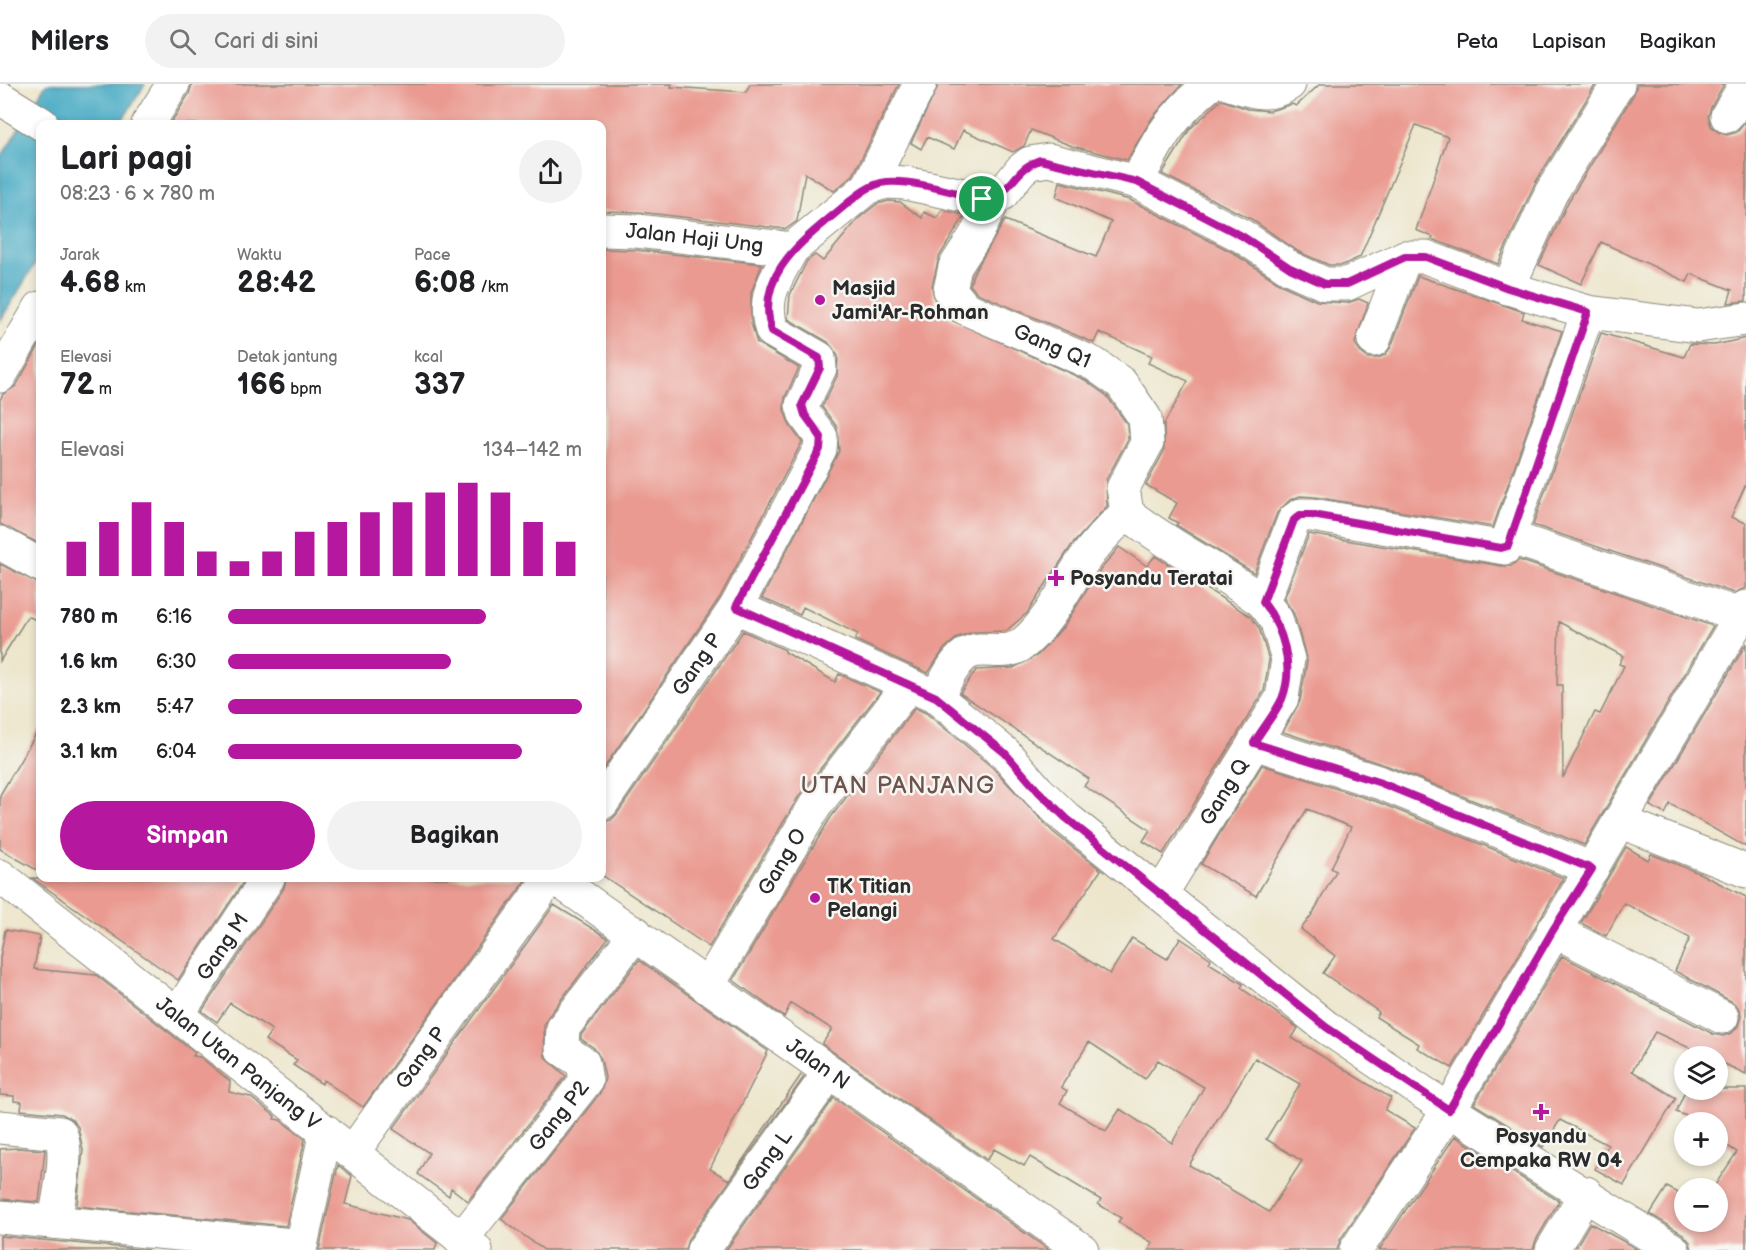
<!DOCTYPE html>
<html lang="id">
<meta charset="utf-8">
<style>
:root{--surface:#fff;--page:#f2f2f2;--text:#202124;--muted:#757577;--line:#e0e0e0;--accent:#b5179e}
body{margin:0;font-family:"Balsamiq Sans",sans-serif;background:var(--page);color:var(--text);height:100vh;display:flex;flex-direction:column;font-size:22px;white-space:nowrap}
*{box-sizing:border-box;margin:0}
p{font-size:20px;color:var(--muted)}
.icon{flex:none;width:33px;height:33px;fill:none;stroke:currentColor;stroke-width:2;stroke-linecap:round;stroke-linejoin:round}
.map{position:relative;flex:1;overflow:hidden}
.panel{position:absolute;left:36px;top:36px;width:570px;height:762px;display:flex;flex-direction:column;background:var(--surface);border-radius:12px;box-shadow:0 3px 9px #0003}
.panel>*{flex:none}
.fabs{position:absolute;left:1674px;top:962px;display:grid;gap:12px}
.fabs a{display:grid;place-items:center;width:54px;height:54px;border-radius:50%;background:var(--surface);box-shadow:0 3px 9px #0003;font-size:30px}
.pin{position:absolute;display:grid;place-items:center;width:51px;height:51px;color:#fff;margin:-26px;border:3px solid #fff;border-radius:50%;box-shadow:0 2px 6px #0007}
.round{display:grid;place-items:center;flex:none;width:63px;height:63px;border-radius:32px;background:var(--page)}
.headline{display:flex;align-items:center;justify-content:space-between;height:102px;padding:0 24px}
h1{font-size:33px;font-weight:600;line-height:45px}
.stats{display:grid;grid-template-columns:repeat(3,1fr);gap:9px;height:102px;padding:6px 24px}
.stats div{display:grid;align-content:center}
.stats b{font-size:30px;font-weight:600}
.stats small{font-size:16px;font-weight:400}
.stats p{font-size:16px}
.chart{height:168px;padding:12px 24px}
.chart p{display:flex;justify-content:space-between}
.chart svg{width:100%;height:108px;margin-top:6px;stroke:var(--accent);stroke-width:6}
.action{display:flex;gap:12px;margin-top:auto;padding:12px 24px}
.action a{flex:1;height:69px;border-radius:36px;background:var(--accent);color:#fff;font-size:24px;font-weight:600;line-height:69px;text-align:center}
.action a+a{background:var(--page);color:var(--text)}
ul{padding:0 24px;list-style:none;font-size:20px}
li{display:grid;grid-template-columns:96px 72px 1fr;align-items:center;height:45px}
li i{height:15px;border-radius:8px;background:var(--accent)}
header{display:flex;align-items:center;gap:36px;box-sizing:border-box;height:84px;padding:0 30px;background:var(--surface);border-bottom:2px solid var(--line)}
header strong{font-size:28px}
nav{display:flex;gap:33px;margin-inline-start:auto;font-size:21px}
.search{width:420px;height:54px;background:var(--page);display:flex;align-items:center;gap:15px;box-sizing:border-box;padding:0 21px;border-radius:33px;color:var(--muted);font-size:22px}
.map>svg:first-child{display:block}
.water{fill:#43a8c3;stroke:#376a77;stroke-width:1.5}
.building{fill:#ea9a90;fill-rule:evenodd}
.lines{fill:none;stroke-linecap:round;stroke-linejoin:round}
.minor-casing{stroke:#8c887c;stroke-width:35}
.major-casing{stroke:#8c887c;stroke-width:35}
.minor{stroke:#fff;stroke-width:33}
.major{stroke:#fff;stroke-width:33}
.route-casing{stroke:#fff;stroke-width:12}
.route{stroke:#b5179e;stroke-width:8}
.poi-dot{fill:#b5179e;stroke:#f6f6f2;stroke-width:2}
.labels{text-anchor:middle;stroke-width:5;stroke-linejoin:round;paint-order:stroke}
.street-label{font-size:21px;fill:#2b2b2b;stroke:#f6f6f2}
.poi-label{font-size:21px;font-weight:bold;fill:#2b2b2b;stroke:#f6f6f2;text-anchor:start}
.quarter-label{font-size:24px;letter-spacing:1.5px;fill:#6e524e;stroke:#f6f6f2}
</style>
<header>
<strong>Milers</strong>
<div class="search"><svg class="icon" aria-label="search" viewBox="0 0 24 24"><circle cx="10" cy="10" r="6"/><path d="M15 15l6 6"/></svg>Cari di sini</div>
<nav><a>Peta</a><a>Lapisan</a><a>Bagikan</a></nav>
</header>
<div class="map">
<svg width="1746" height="1166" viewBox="0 0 1746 1166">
<rect width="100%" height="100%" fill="#f6f6f2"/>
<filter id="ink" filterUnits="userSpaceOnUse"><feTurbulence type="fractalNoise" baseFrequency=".0167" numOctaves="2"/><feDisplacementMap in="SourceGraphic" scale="12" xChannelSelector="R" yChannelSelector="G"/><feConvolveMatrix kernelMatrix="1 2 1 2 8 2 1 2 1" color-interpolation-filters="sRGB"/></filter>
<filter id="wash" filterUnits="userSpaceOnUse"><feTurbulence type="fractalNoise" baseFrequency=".008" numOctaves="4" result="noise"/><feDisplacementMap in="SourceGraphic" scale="24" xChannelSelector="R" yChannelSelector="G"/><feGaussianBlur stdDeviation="1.35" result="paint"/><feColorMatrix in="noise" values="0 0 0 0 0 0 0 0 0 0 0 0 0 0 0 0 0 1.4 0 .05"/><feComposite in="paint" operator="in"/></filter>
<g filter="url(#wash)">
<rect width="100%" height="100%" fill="#ede6cc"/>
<path class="water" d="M46,0H145L120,40H40V172L0,237V75Z"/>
<g id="blocks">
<path class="building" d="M192,0H672L671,3L746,8L750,0H899L853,91L834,107L805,89L797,137L786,145L639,128L602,127V40H170L189,10Z
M939,0H1182L1152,34L1127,76L1072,62L1031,46L1024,62L1013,68L963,46L954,65L927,53L921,65L911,59Z
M1320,0H1596L1535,99L1498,180L1432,155L1433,153L1416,146L1448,53L1416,41L1360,173L1343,181H1329L1299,168L1251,135L1162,90L1190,45L1221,16L1248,25L1270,27L1292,20L1296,22Z
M1637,0H1724L1711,23L1708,32L1711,42L1718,48L1727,51L1737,48L1746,37V217L1728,219L1732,206L1691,190L1687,198L1601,158L1581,200L1539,181L1568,118L1634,10Z
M1060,98L1130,116L1232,168L1282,201L1317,217L1347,219L1359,215L1368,219L1355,259L1360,268L1368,274H1378L1385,271L1391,263L1418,192L1524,228L1522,235L1562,247L1493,443L1315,413L1300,412L1290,416L1277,429L1254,489L1176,441L1178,439L1169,434L1177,419L1146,401L1164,367V340L1188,297L1148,279L1152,272L1099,248L1094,259L977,209L970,201L973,190L1005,136L1096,173L1111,138L1056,113Z
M889,117L900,118L922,134L924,128L937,134L942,126L965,131L939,173L932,202L935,218L951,236L1085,296L1107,312L1127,340L1128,355L1106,396L1107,422L1071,462L1027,529L1006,547L973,548L958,553L944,565L928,589L855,556L858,550L803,523L800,531L762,514L839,367L837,343L822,323L837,292L838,272L828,258L788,235L790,211L807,177L815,171L823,177L859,134L877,120Z
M602,165L636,166L762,180L751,209V239L757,259L799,284L785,313L784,326L790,342L802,358L720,513L602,687Z
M1601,249L1684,273L1690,260L1715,261L1746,254V400L1731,433L1746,439V504L1734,509L1533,441Z
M40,260V460L0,440V316L3,310L16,302Z
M1309,450L1502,482H1511L1519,476L1713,542L1584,761L1388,682L1283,648L1300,617L1307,577L1294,530L1284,515ZM1559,538L1623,572L1619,580L1624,582L1600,630L1595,628L1563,694L1562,601H1557Z
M1119,463L1147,482L1155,472L1250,532L1259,544L1269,576L1264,607L1163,770L1143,757L1150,746L1084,702L1089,695L960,609L976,586L1013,584L1038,571L1064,542L1097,490Z
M0,480L40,500V538L28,532L0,577Z
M743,547L785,566V568L835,598L839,590L880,608L799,712L709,863L602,791V738L611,736L617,730Z
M1746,560V763L1670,720L1665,730L1650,722Z
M915,624L926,629L992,683L1053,748L1101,786L1054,855L1110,890L1132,854L1167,875L1180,854L1211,875L1209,879L1243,900L1241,904L1298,944L1292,954L1391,1014L1385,1026L1415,1044L1340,1156L1337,1166H1149L1153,1159L1118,1138L1121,1134L1098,1120L1101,1116L1030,1073L1024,1082L994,1065L987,1076L822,960L832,945L791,919L784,933L733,896L831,733ZM1089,958L1145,995L1158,976L1204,1003L1172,1059L1120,1025L1106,1047L1060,1019L1067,1007L1061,1003ZM1255,974L1300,1000L1266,1055L1302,1077L1269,1128L1189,1081Z
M40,643V788L0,765V711Z
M1262,681L1375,717L1564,794L1452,984L1417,964L1419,960L1376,933L1379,928L1323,889L1335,872L1301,845L1313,829L1336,787L1331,784L1351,743L1307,725L1256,812L1201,780Z
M1626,763L1648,776L1651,770L1699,789L1746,813V990L1718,977V972H1707L1655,948L1632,987L1676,1014L1624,1101L1595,1085L1608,1061L1560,1036L1543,1063L1474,1020L1562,872L1713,950L1723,952L1732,949L1738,942L1741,932L1738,923L1731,917L1675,887L1690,854L1624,819L1606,852L1581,839Z
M32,794H246L178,896Z
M286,794H527L363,1023L323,996L322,1000L293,981L297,976L265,956L272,946L230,919L217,938L202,927L284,804Z
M554,821L608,854L548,933L544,942L545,973L566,992L468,1117L451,1104L449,1112L418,1090L429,1069L393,1045Z
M5,846L40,852L34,885L96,891L195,969L193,972L200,973L230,997L229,1008L250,1013L275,1032L274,1035L280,1036L305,1055L286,1142L77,1122L83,1066L78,1043L72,1035L62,1030L21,1026L22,1018L14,1017V1012L0,1011V874Z
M639,876L768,967L710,1085L729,1096L801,991L804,993L688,1155L685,1166H544L501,1135L601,1008L605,994L601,975L594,964L581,955V951Z
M1686,1005H1746V1166H1692L1690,1158L1683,1150L1650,1130L1667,1103L1684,1112V1137H1718V1104H1713L1737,1068L1718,1056V1038H1702L1676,1028Z
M834,1014L1049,1166H726Z
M1455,1052L1559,1117L1536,1156L1533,1166H1379Z
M18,1064L45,1066L39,1118L0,1115V1065Z
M338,1081L352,1092L345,1120L408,1136L437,1159L435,1166H319Z
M1590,1139L1621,1156L1638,1166H1574Z
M0,1152L148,1166H0Z"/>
</g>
</g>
<g filter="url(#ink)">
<use href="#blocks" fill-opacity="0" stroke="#8c887c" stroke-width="1.5"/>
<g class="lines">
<g class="minor-casing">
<g id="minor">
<path d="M1230,0C1253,7 1267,14 1289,0"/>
<path d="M1727,32L1746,0"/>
<path d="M148,40L173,0"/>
<path d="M1137,98C1159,53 1172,32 1210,0"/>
<path d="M868,103L920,0"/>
<path id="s1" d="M995,114L977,149L955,183L950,206L965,224L1094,280L1121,299L1145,334L1147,359L1123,404L1127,429C1169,463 1219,485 1263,518"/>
<path id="s2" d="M602,146L637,147L792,165L868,103L887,98L905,99L982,115L995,114L1002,110L1021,86L1030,79L1049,76L1137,98L1242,152L1290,184L1325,200H1347L1405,173H1426L1508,204L1588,228L1698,242L1746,235"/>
<path d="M1508,204L1551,109L1618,0"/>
<path d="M1374,256L1405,173"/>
<path d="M1509,453L1743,532"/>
<path d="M0,459L40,481"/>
<path d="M736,523L936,613L1005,669L1038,707L1066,734L1326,943L1449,1026L1673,1166"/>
<path d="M936,613C945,600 954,576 968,569C986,560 1006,575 1025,558C1049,537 1064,506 1081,480C1094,461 1110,444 1127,429"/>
<path d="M1254,659L1381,699L1592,785"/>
<path id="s3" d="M602,719L736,523L820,365L821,353L805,331L802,321L820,284L819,274L772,247C761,213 776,195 792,165"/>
<path d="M1619,737L1746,787"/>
<path id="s4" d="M0,792L476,1166"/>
<path id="s5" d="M555,794L1082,1166"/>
<path id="s6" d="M1161,810L1282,614L1288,575L1276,535L1263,518L1294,436L1301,431H1312L1505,464L1588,228"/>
<path d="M1553,846L1722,933"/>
<path id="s7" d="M707,903L815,722L909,601"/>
<path id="s8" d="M177,931L268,794"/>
<path d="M0,1043L60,1049C70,1069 58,1115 55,1138"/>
<path id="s9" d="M353,1068L550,794"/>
<path d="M0,1133L293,1161L300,1166"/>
<path id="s10" d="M461,1156L586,997L583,979L562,965L563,944L636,849"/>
<path d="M300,1166L326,1047"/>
<path id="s11" d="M703,1166L830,988"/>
<path d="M1356,1166L1449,1026L1746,523"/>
<path d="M1552,1166L1586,1109"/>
</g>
</g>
<g class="major-casing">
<path id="major" d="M0,14L42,40
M0,292L40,224"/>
</g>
<use href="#minor" class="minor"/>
<use href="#major" class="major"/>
</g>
</g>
<g class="lines" filter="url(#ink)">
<g class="route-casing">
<path id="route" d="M1040,76L1137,98L1242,152L1290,184L1325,200H1347L1405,173H1426L1508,204L1588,228L1508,462L1501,464L1312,431H1300L1294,436L1263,518C1283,544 1295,582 1282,615C1275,630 1262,645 1254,659L1381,699L1592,785L1553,846L1449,1026L1326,943L1066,734L1038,707L1005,669L936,613L736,523L820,365L821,353L805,331L802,321L820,284L819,274L772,247C754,193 800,159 837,128C852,116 867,100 887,98C915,96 954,109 982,115C1012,113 1012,85 1040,76Z"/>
</g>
<use href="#route" class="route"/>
</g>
<g class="poi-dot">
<circle cx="820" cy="216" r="6"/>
<path d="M1053 485h6v6h6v6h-6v6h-6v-6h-6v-6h6z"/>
<circle cx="815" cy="814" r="6"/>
<path d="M1538 1019h6v6h6v6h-6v6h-6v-6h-6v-6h6z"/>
</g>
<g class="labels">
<g class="street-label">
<text dy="7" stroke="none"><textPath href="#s2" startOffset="93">Jalan Haji Ung</textPath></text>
<text dy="7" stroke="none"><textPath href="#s1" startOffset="222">Gang Q1</textPath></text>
<text dy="7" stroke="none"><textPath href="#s3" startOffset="168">Gang P</textPath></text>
<text dy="7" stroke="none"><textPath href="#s6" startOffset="120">Gang Q</textPath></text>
<text dy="7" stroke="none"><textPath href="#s7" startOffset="146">Gang O</textPath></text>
<text dy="7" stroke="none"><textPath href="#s8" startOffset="82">Gang M</textPath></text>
<text dy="7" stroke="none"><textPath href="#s9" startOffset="116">Gang P</textPath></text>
<text dy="7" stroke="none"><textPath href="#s4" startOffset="303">Jalan Utan Panjang V</textPath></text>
<text dy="7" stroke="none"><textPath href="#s5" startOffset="322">Jalan N</textPath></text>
<text dy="7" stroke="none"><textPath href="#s10" startOffset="158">Gang P2</textPath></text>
<text dy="7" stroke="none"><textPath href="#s11" startOffset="110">Gang L</textPath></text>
</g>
<g class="poi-label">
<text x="832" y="211">Masjid<tspan x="832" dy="24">Jami'Ar-Rohman</tspan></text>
<text x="1070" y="501">Posyandu Teratai</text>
<text x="827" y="809">TK Titian<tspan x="827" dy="24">Pelangi</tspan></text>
<text x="1541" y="1059" text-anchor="middle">Posyandu<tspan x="1541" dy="24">Cempaka RW 04</tspan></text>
</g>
<g class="quarter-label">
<text x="898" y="709">UTAN PANJANG</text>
</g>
</g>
</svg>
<div class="fabs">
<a><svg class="icon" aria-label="layers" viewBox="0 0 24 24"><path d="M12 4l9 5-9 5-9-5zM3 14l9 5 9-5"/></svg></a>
<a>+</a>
<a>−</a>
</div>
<div class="pin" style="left:982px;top:115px;background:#1e9e55"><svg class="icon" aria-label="arrive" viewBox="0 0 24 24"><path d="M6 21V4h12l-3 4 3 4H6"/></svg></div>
<section class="panel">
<div class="headline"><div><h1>Lari pagi</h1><p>08:23 · 6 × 780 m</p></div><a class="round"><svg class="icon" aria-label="share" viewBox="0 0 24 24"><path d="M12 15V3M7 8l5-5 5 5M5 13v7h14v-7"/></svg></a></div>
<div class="stats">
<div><p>Jarak</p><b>4.68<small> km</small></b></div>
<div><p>Waktu</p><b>28:42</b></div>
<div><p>Pace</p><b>6:08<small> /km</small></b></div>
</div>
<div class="stats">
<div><p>Elevasi</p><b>72<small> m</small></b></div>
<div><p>Detak jantung</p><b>166<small> bpm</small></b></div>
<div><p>kcal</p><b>337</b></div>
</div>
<div class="chart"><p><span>Elevasi</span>134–142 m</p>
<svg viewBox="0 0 160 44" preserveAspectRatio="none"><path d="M5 44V30M15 44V22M25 44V14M35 44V22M45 44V34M55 44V38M65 44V34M75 44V26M85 44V22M95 44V18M105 44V14M115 44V10M125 44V6M135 44V10M145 44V22M155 44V30"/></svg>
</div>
<ul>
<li><b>780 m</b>6:16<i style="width:73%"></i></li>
<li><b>1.6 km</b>6:30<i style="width:63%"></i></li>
<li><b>2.3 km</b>5:47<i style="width:100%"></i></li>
<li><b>3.1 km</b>6:04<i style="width:83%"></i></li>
</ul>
<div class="action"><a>Simpan</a><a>Bagikan</a></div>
</section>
</div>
